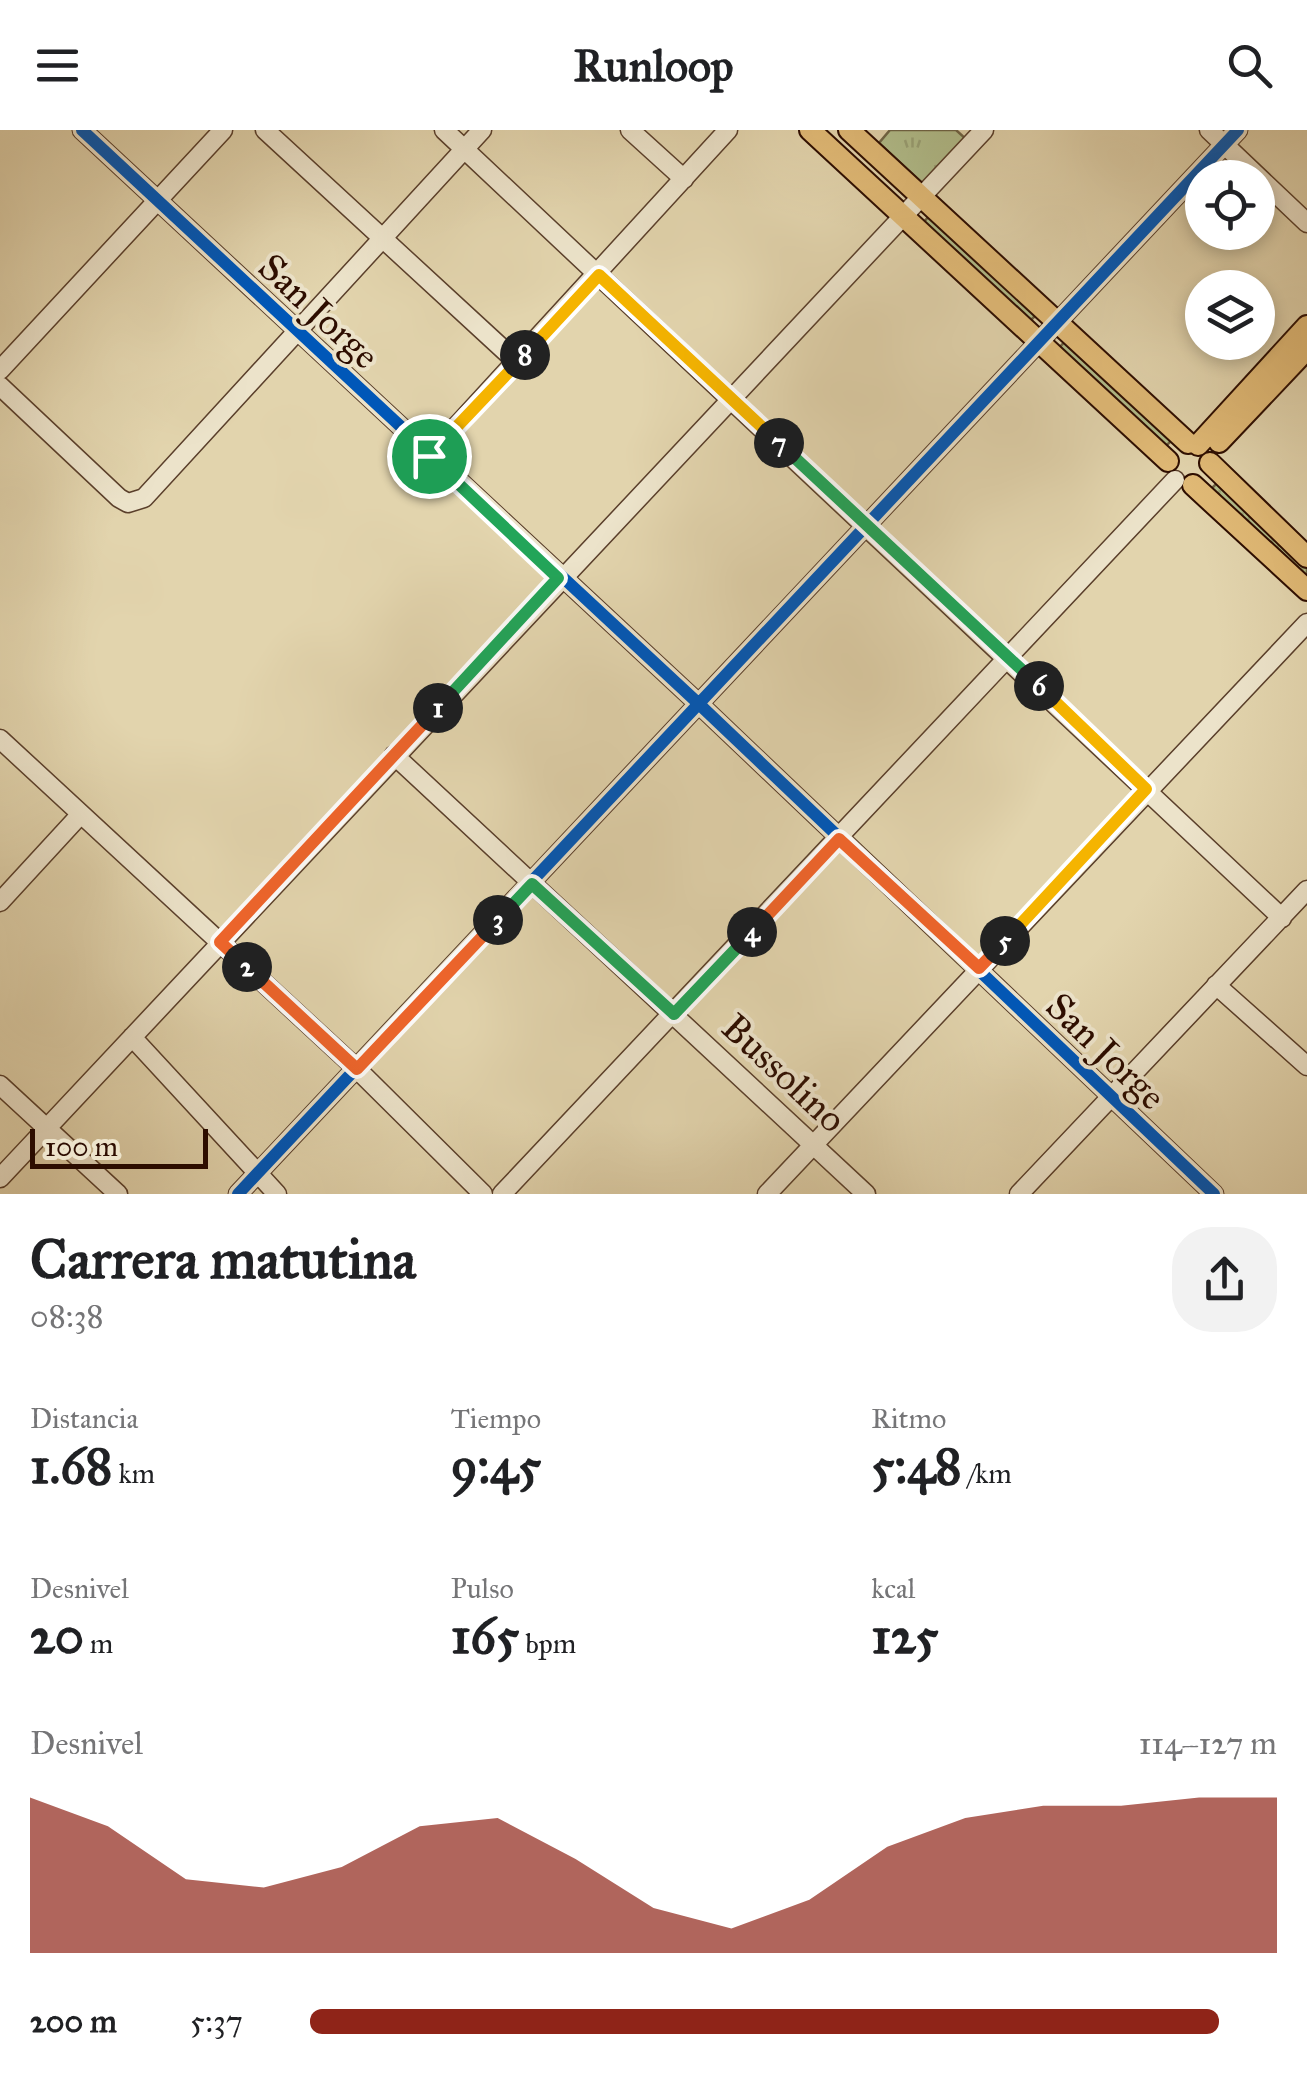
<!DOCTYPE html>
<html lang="es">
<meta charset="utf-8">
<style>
:root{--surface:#fff;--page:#f2f2f2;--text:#202124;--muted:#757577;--accent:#8f2418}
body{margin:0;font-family:"IM FELL Great Primer",serif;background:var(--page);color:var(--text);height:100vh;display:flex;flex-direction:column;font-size:38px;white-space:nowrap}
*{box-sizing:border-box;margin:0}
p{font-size:32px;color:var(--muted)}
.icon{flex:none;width:55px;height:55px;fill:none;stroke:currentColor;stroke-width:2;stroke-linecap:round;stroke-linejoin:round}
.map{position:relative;height:1064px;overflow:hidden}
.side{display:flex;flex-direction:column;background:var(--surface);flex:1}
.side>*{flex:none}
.controls{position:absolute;left:1185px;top:30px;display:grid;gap:20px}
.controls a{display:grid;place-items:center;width:90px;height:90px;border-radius:50%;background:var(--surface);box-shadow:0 5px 15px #0003;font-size:50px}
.scale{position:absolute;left:30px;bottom:25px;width:178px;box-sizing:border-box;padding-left:10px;border:5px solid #2d0d00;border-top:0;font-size:28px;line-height:35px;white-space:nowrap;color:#2d0d00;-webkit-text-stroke:8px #ece3ca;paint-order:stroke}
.pin{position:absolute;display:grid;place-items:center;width:85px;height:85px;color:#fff;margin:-42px;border:5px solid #fff;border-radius:50%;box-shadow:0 2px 10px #0007}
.km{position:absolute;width:50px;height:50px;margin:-25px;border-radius:50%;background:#222;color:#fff;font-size:28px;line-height:50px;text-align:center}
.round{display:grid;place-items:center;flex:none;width:105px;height:105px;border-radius:40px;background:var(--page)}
.summary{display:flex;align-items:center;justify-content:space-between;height:170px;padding:0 30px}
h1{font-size:55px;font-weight:700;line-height:75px}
.figures{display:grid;grid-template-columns:repeat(3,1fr);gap:15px;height:170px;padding:10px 30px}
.figures div{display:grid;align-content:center}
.figures b{font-size:50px;font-weight:700}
.figures small{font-size:28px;font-weight:400}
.figures p{font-size:28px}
.chart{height:280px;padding:20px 30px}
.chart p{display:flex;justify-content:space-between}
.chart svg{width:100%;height:180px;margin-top:10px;fill:var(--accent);opacity:.7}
ul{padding:0 30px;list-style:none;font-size:32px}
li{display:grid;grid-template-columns:160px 120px 1fr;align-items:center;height:75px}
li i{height:25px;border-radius:12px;background:var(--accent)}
header{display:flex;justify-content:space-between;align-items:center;height:130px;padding:0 30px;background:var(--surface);font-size:45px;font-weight:700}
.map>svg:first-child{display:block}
.grass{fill:url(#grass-tufts);stroke:#6f6546;stroke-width:2.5}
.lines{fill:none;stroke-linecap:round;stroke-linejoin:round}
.minor-casing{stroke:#5a3f2b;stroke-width:21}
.major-casing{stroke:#2d0d00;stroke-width:24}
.minor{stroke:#ece3ca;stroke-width:18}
.major{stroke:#e1ba76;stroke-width:20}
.cycleway-casing{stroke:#ece3ca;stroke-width:19}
.cycleway{stroke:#0057b8;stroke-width:12}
.split-1-casing{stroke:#fff;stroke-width:20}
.split-2-casing{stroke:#fff;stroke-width:20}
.split-3-casing{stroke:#fff;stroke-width:20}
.split-4-casing{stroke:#fff;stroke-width:20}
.split-5-casing{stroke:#fff;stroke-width:20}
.split-6-casing{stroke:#fff;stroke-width:20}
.split-7-casing{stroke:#fff;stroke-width:20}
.split-8-casing{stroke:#fff;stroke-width:20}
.split-9-casing{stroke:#fff;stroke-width:20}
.split-1{stroke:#22a559;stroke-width:12}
.split-2{stroke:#f0652b;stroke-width:12}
.split-3{stroke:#f0652b;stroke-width:12}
.split-4{stroke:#22a559;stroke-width:12}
.split-5{stroke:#f0652b;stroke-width:12}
.split-6{stroke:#f5b400;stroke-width:12}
.split-7{stroke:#22a559;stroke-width:12}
.split-8{stroke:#f5b400;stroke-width:12}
.split-9{stroke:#f5b400;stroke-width:12}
.labels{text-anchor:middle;stroke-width:8;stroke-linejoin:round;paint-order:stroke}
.street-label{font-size:38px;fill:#2d0d00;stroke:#ece3ca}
</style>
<header><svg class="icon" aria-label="menu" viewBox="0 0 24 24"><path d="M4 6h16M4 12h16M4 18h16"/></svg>Runloop<svg class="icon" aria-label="search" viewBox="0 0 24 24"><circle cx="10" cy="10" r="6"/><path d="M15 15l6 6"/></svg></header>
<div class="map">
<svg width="1307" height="1064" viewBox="0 0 1307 1064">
<defs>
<pattern id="grass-tufts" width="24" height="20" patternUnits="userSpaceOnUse" patternTransform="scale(2.5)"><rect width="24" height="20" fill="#b1bd8b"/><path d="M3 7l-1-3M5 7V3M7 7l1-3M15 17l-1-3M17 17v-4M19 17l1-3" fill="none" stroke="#99a176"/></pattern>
</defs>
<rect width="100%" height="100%" fill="#e2d4ad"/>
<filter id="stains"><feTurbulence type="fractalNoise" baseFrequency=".002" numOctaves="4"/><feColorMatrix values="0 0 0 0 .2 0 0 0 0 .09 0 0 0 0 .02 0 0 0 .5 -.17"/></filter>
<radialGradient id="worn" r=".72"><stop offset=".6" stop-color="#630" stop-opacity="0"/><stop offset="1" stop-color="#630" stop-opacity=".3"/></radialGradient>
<path class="grass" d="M890,0H956L966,9L924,55L879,13Z
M931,84L1037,184L1028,193L922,94Z
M1068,208L1174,308L1165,317L1059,218Z
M1220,350L1307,433V451L1210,360Z"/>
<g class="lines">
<g class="minor-casing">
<path id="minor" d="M82,0L700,575L1214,1064
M265,0L518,233
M444,0L1282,788
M630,0L684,49
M1209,0L1307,93
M0,240L223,0
M0,256L119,368L128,373L144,368L482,0
M429,326L728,0
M0,609L357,939L483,1064
M394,625L866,1064
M0,772L80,685
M1216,855L1307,936
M132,907L277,1064
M0,955L118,1064
M0,1048L984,0
M238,1064L1238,0
M502,1064L1175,350
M767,1064L1307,493
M1019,1064L1307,760"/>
</g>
<g class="major-casing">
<path id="major" d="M810,0L1168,331
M849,0L1188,313
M1219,312L1307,219
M1198,315L1307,196
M1210,333L1307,427
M1193,355L1307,460"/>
</g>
<use href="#minor" class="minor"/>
<use href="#major" class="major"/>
<g class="cycleway-casing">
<path id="cycleway" d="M82,0L700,575L1214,1064
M238,1064L1238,0"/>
</g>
<use href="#cycleway" class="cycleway"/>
</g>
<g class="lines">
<g class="split-1-casing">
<path id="split-1" d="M429,326L558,448L438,578"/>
</g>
<g class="split-2-casing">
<path id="split-2" d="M247,837L220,812L438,578"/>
</g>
<g class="split-3-casing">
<path id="split-3" d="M247,837L357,939L498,790"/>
</g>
<g class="split-4-casing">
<path id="split-4" d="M498,790L532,754L674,884L752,802"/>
</g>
<g class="split-5-casing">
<path id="split-5" d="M752,802L839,709L979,838L1005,811"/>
</g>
<g class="split-6-casing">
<path id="split-6" d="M1005,811L1146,659L1039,556"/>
</g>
<g class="split-7-casing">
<path id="split-7" d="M779,313L1039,556"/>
</g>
<g class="split-8-casing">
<path id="split-8" d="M525,225L599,145L779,313"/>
</g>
<g class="split-9-casing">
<path id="split-9" d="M429,326L525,225"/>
</g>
<use href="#split-1" class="split-1"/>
<use href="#split-2" class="split-2"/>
<use href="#split-3" class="split-3"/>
<use href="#split-4" class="split-4"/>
<use href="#split-5" class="split-5"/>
<use href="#split-6" class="split-6"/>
<use href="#split-7" class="split-7"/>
<use href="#split-8" class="split-8"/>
<use href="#split-9" class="split-9"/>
</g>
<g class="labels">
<g class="street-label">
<text transform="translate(319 181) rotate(43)" y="13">San Jorge</text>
<text transform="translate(1106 921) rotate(44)" y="13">San Jorge</text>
<text transform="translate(784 943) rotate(43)" y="13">Bussolino</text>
</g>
</g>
<rect width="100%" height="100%" filter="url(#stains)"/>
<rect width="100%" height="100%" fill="url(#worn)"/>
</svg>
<div class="controls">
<a><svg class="icon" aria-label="locate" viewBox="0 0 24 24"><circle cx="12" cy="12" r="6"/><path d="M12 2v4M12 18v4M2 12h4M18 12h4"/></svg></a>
<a><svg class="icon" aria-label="layers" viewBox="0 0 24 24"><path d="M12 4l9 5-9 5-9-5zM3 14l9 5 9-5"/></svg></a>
</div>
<div class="scale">100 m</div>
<div class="pin" style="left:429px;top:326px;background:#1e9e55"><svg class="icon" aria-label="arrive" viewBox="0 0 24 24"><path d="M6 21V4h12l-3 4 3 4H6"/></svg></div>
<b class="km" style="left:438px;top:578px">1</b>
<b class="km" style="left:247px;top:837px">2</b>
<b class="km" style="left:498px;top:790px">3</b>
<b class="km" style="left:752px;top:802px">4</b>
<b class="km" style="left:1005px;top:811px">5</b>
<b class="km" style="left:1039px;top:556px">6</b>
<b class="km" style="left:779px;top:313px">7</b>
<b class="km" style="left:525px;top:225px">8</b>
</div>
<section class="side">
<div class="summary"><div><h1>Carrera matutina</h1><p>08:38</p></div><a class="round"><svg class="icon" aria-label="share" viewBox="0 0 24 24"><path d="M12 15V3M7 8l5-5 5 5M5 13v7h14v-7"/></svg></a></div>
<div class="figures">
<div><p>Distancia</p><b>1.68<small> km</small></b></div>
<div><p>Tiempo</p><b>9:45</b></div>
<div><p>Ritmo</p><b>5:48<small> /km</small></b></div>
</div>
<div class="figures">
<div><p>Desnivel</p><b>20<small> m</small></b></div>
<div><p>Pulso</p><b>165<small> bpm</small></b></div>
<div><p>kcal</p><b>125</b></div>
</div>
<div class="chart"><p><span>Desnivel</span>114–127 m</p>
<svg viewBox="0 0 160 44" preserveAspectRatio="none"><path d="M0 44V6L10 13L20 26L30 28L40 23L50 13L60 11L70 21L80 33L90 38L100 31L110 18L120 11L130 8L140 8L150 6L160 6V44z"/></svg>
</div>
<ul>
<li><b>200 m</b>5:37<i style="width:94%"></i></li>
</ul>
</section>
